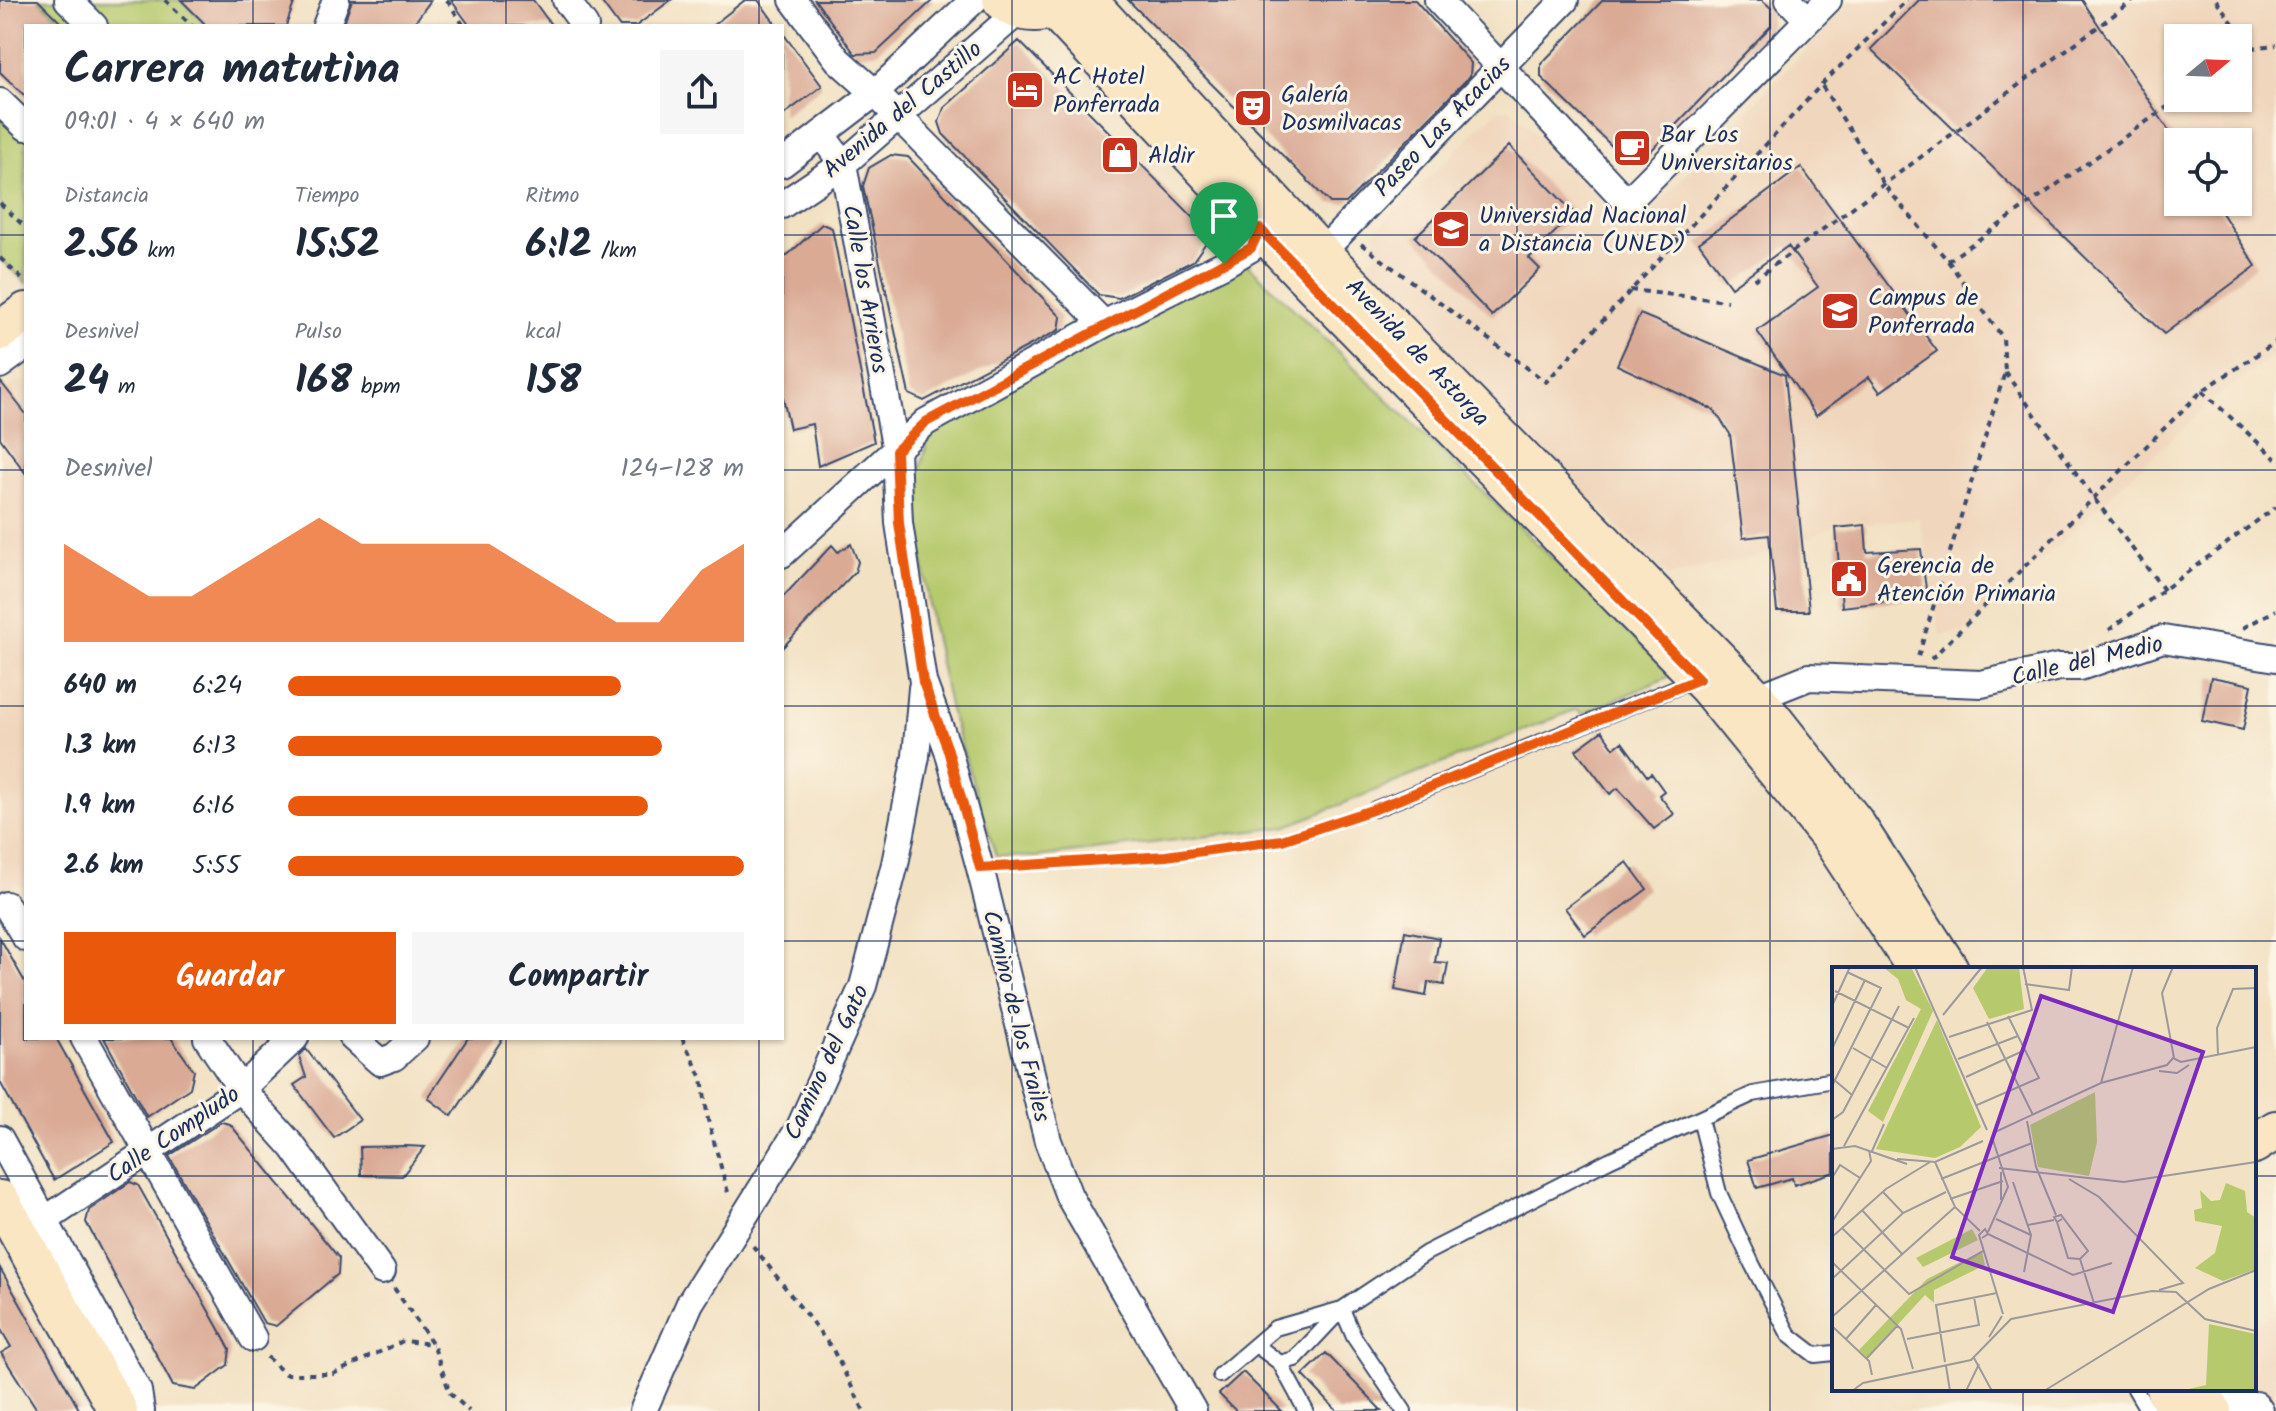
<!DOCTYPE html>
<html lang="es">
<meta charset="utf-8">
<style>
:root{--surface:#fff;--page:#f6f6f7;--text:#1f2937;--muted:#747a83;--accent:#ea580c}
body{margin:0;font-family:Kalam,sans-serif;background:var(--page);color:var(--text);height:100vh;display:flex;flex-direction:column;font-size:30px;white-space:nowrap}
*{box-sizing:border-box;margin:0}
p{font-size:26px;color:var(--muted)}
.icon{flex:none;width:44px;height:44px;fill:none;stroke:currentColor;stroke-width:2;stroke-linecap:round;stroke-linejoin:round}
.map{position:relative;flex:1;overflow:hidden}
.details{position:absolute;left:24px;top:24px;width:760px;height:1016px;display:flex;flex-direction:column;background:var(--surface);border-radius:0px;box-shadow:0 2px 6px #0004}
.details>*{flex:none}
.needle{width:52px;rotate:71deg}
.buttons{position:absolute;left:2164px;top:24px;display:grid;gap:16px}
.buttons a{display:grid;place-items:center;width:88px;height:88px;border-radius:0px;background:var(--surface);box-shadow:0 2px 6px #0004;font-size:40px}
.pin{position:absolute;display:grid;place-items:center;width:68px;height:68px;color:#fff;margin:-82px -34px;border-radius:50% 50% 50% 0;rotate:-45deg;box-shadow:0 0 8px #0007}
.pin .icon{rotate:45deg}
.round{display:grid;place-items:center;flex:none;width:84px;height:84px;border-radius:0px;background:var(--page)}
.summary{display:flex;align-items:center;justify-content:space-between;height:136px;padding:0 40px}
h1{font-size:44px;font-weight:600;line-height:60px}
.metrics{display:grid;grid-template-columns:repeat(3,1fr);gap:12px;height:136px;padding:8px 40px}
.metrics div{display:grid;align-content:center}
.metrics b{font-size:40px;font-weight:600}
.metrics small{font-size:22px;font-weight:400}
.metrics p{font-size:22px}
.chart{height:224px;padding:16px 40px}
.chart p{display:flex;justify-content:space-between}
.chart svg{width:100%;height:144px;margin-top:8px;fill:var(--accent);opacity:.7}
.primary-button{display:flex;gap:16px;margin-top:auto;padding:16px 40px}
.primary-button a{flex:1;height:92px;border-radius:0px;background:var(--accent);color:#fff;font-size:32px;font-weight:600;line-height:92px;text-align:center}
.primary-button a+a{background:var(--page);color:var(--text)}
ul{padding:0 40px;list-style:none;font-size:26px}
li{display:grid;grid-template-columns:128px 96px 1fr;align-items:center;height:60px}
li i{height:20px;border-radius:10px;background:var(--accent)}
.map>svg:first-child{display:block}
.built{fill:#f0d6bc;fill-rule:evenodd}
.green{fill:#b6c96d;stroke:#687c66;stroke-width:2}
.building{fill:#daaa95}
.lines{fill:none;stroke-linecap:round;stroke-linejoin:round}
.lane-casing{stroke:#3b4a6d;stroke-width:18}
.street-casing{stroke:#3b4a6d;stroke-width:30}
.secondary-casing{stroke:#3b4a6d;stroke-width:42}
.path{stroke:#3b4a6d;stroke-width:4;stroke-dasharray:6 6;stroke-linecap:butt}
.lane{stroke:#fff;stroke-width:14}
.street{stroke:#fff;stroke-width:26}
.secondary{stroke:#fbe6c4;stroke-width:38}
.route-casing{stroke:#fff;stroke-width:16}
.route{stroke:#ea580c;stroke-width:10}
.grid{fill:none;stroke:#1b2f5e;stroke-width:2;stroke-opacity:0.55}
.labels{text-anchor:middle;stroke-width:6;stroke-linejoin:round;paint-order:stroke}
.poi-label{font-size:24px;fill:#1b2f5e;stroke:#fcf5e5;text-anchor:start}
.street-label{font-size:24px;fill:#1b2f5e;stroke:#fcf5e5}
.inset-road{fill:none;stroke:#9c9a9b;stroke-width:2}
.view{fill:#7b2cbf;fill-opacity:0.15;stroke:#7b2cbf;stroke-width:4}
.inset-edge{fill:none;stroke:#1b2f5e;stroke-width:4}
</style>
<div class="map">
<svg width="2276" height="1411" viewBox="0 0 2276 1411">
<rect width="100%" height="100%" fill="#fcf5e5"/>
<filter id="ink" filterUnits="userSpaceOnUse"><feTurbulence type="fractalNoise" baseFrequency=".0125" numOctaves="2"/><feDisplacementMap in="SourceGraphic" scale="16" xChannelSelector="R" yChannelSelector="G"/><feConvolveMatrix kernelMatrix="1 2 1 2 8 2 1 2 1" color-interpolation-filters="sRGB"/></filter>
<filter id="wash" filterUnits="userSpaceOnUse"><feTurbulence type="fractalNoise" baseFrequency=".006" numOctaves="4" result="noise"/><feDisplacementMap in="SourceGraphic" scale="32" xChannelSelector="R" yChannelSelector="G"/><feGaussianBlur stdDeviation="1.8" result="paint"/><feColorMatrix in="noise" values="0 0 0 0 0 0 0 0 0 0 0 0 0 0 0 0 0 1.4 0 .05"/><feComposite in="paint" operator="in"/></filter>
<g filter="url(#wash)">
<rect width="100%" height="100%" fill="#f2e1c3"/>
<path class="built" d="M1853,0H2276V353L2214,399L1964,632L1940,635L1920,518L1833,527L1778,552L1668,576L1362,269L1377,254L1374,232L1497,110L1511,109L1634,229ZM2178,38H2238V98H2178ZM2178,142H2238V202H2178Z
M21,379L26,388V888L17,884L0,894V394Z
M2276,1314V1411H2241L2228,1389H2254V1324Z"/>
<path class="green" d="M39,0H181L207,26H66Z
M0,102L26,127V283L0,258Z
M1243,260L1673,675L1582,714L1577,709L1285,827L1036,857L996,856L950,710L932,626L913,495L931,430Z"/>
<g id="blocks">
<path class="building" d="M0,0H38L64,26H26V97L0,72Z
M181,0H295L286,26H207Z
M352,0H431L412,26H343Z
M451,0H533L552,26H470Z
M600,0H671L636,26H619Z
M745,0H758L777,26H712Z
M815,0H933L876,53L855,54Z
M1128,0H1415L1471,63L1470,76L1346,203H1330Z
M1603,0H1762L1771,8V26L1643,159H1625L1541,77V64Z
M1919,0H2082L2178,144V202H2215L2256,266L2164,334L1871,49Z
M782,32L822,86L782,116Z
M1019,41L1198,222L1205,236V244L1193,261L1119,298L1099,295L943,134L939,122L944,108Z
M1509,146L1574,213L1529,258L1540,269L1492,316L1415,237Z
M891,155L908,157L1061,317L1059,330L924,401L909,394L863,186L869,168Z
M1801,167L1937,351L1880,392L1869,377L1816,416L1757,331L1818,287L1788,246L1731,287L1699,243Z
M822,224L832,228L874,442L818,466L812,424L790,429L782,394V260Z
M1640,314L1785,375L1809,611H1777L1769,535L1743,538L1730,434L1714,410L1617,365Z
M0,381L26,414V474L0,438Z
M1865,525L1867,552L1921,549L1927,597L1842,607L1836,528Z
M851,544L858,562L855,572L782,648V598L832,545L838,552Z
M2211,677L2252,685L2243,730L2202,721Z
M1602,731L1614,748L1622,742L1647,776L1651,773L1664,791L1659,795L1674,814L1654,829L1618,788L1610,794L1576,750Z
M1627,862L1647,889L1585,935L1565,908Z
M1405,931L1439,938L1435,962L1448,963L1444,985L1428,982L1426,996L1395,990Z
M0,938L26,984V1038H56L114,1142L54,1180L0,1082Z
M104,1038H171L194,1071L190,1088L147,1117Z
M468,1038H503L452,1116L428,1098Z
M306,1049L360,1120L334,1138L294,1085L306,1077L299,1056Z
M221,1122L230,1124L339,1258L338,1274L276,1326L264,1323L169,1156Z
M1834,1135V1172L1794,1185L1792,1178L1757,1188L1748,1160Z
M360,1147L406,1146L425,1147L402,1176L361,1175Z
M130,1182L138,1185L230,1349L228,1365L195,1390L173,1386L86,1222L89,1210Z
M0,1268L26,1314L80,1411H38L1,1353L11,1347L0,1328Z
M1326,1353L1382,1411H1337L1303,1375Z
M1243,1372L1282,1411H1236L1219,1394Z"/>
</g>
</g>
<g filter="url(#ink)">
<use href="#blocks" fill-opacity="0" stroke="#3b4a6d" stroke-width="2"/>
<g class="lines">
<g class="lane-casing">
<path id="lane" d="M1375,809L1697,679
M1700,1119L1719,1193L1752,1264L1789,1335L1815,1355L1834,1353
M1256,1345L1280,1363L1295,1359L1342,1309L1354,1337L1404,1411
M1280,1363L1306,1411
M1220,1375L1275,1328L1342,1309L1426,1253L1609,1160L1753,1094L1834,1080
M2135,1389L2148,1411"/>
</g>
<g class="street-casing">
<path id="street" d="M68,0L94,26
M566,0L585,26
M793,0L838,60L875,93L1104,324
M1438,0L1627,202L1828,0
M1789,0L1808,20
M326,26L336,0
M0,102L26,127
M821,134L843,164L896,451L899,523L923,682L948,750L980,868L1048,1141L1069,1196L1193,1411
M782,164L875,93L974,0
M782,205L843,164L1020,10
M1321,253L1565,0
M0,365L26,346
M782,554L926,422L1104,324L1224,264L1251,248L1260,229
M1756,698L1809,677L1981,684L2059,667H2080L2163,639L2276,658
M6,905L26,938
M84,1038L253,1338
M207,1038L241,1089L293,1147L382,1271
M353,1038L380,1062L394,1057L415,1038
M0,1139L138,1391L141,1411
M21,1236L241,1089L295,1038
M2206,1399L2231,1406L2256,1405L2260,1411
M643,1411L690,1303L800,1127L863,986L895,864L916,756L922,688"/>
</g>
<g class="secondary-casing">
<path id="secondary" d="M1002,0C1022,17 1049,15 1069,0
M1087,0L1321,253L1756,698L1854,822L1949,969
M1054,9L1301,272L1708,687L1830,837L1917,969
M0,331L26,312
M2254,1144L2276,1130
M0,1200L118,1411
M2165,1389L2178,1411
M2200,1389L2212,1411"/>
</g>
<path class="path" d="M165,0L192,26
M447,0L464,26
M2216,0L2251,48L2238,57
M2251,48L2276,45
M1822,86L1885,186L1948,261L2003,338L2005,372L1918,657
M0,203L26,228
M1361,244L1546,382L1821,85L1907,0
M0,258L24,281
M1948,261L2180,98
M1754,280L2134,0
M1630,290L1727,301
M2005,372L2093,497L2164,590
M2202,391L2276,459
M2243,628L2276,610
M2109,630L2276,507
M1931,659L2202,391L2276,342
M1004,866L1166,856L1282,840L1357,815
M682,1038L702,1078L708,1120L729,1196
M753,1246L832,1348L864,1411
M394,1288L433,1344L450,1393L469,1411
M267,1357L285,1374H333L403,1341L433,1344"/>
<use href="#lane" class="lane"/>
<use href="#street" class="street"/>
<use href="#secondary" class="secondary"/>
</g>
</g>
<g class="lines" filter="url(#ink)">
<g class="route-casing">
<path id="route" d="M1260,229L1699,679L1375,809L1282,840L1166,856L980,868L948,750L923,682L899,523L896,451L926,422L1251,248Z"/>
</g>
<use href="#route" class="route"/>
</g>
<path class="grid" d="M253,0V26M506,0V26M759,0V26M1012,0V1411M1264,0V1411M1517,0V1411M1770,0V1411M2023,0V969M0,235H26M782,235H2276M0,470H26M782,470H2276M0,706H26M782,706H2276M0,941H26M782,941H2276M253,1038V1411M506,1038V1411M759,1038V1411M0,1176H1834M2254,1176H2276M2023,1389V1411"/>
<defs>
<g id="hotel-square" transform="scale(2)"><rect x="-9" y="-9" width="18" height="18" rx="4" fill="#c8321e" stroke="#fcf5e5"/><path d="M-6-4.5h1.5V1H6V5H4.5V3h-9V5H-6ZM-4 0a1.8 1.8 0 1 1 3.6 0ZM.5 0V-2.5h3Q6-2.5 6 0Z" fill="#fff"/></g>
<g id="theatre-square" transform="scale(2)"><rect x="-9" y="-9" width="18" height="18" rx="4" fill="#c8321e" stroke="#fcf5e5"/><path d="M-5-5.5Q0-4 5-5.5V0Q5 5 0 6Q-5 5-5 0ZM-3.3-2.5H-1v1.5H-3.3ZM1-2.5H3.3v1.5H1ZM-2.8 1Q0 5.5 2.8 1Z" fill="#fff"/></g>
<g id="cafe-square" transform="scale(2)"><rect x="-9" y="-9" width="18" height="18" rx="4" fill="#c8321e" stroke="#fcf5e5"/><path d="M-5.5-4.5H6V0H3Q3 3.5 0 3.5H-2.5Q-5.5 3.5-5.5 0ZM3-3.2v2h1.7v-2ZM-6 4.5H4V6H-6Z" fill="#fff"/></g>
<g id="shop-square" transform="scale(2)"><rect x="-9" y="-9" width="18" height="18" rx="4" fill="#c8321e" stroke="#fcf5e5"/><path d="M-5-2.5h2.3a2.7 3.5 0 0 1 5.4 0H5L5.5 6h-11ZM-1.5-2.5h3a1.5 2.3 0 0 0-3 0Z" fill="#fff"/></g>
<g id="university-square" transform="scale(2)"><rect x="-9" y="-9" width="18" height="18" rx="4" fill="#c8321e" stroke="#fcf5e5"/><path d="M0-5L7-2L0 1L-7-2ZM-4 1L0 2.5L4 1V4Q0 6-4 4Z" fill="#fff"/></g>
<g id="civic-square" transform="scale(2)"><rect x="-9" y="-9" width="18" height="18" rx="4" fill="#c8321e" stroke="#fcf5e5"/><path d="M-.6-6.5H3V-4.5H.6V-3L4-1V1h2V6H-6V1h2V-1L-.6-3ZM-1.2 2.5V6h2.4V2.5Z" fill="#fff"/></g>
</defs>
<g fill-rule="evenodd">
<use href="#hotel-square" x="1025" y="90"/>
<use href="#theatre-square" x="1253" y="108"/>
<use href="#cafe-square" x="1632" y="148"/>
<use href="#shop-square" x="1120" y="155"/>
<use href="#university-square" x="1451" y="229"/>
<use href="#university-square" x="1840" y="311"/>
<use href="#civic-square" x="1849" y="579"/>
</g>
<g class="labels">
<g class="poi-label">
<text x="1053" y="84">AC Hotel<tspan x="1053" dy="28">Ponferrada</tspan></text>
<text x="1281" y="102">Galería<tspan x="1281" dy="28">Dosmilvacas</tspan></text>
<text x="1660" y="142">Bar Los<tspan x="1660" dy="28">Universitarios</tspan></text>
<text x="1148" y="163">Aldir</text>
<text x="1479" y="223">Universidad Nacional<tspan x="1479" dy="28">a Distancia (UNED)</tspan></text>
<text x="1868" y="305">Campus de<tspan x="1868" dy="28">Ponferrada</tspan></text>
<text x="1877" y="573">Gerencia de<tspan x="1877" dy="28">Atención Primaria</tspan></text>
</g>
<g class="street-label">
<text transform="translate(902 109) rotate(-40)" y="8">Avenida del Castillo</text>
<text transform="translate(1442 126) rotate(-46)" y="8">Paseo Las Acacias</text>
<text transform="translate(866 289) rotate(80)" y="8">Calle los Arrieros</text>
<text transform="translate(1418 352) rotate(46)" y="8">Avenida de Astorga</text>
<text transform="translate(2087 660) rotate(-13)" y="8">Calle del Medio</text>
<text transform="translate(1017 1016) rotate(76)" y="8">Camino de los Frailes</text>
<text transform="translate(826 1062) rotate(-65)" y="8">Camino del Gato</text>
<text transform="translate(173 1134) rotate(-34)" y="8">Calle Compludo</text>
</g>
</g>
<g transform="translate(1832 967)">
<rect width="424" height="424" fill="#f2e1c3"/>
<path d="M51,0H79L101,44L51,155L36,144L89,42L74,33L66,12ZM156,0H187L192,42L157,52L141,21ZM105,53L149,160L128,180L103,191L44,182ZM263,125L265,175L257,209L206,200L198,158ZM394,216L413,224L415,245L424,251V302L391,314L363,301L383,286L390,259L363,254L362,243L370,241L368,223L379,234L388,233ZM140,262L146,273L91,300L84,291ZM150,284L153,298L102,323V336L93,328L35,391L27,383L95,312ZM377,357L424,367V424H348L374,418Z" fill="#b6c96d"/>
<path class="inset-road" d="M83,0L155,163M341,0L330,26L342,91M193,17L237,23L240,0M3,24L77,61M0,39L18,0M111,48L150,0M155,55L201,148M117,70L200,43L191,0M21,81L55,101M0,82L33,13M386,88L385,61L401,22L424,21M126,92L186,69M327,104L345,106L357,98M134,110L193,83M0,111L20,128M269,116L301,0M0,119L49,21L15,5M145,138L207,111L176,49M0,153L11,145L67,39M195,154L204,200L224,248M161,166L269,116L335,98L341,91L349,95L424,80M12,179L82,51M0,182L23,179L75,197M40,184L52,157M65,192L103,195L151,174M103,195L123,240L148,264M167,201L292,215L424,195M169,205V233M0,211L8,198L28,211M109,212L200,176M237,212L267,230L351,316L327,323M181,215L199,268L192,305M51,225L71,246M118,232L171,214M30,243L70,287M164,252L199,268M230,252L225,255L222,250L229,248L256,284L248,292M0,255L39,194L37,183M225,255L236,291L248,292M196,258L222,253M10,261L77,327L151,284M156,265L176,220L161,173M156,267L241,308L280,296M0,270L54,222L98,195M150,271L156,267L153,262L147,268L171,347M248,292L262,336M0,295L69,362L81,402M0,312L71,246L114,225M0,350L123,240M0,359L37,394L40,408M157,370L170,349M14,372L44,338M75,372L147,358L142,330M35,391L66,358M142,391L160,424M113,395L104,338L165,326M114,399L118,424M20,424L31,416L139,393L179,352L320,324L344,325L373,352L424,364M134,424L147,397M212,424L377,322L424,303"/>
<path class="view" d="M209,29L371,85L281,345L120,290Z"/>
<rect width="424" height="424" class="inset-edge"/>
</g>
</svg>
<div class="buttons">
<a><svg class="needle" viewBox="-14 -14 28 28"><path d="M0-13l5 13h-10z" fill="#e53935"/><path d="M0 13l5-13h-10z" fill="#747a83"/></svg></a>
<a><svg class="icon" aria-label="locate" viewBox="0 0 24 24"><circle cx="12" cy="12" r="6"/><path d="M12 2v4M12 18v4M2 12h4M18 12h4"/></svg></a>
</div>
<div class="pin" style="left:1224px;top:264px;background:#1e9e55"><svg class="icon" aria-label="arrive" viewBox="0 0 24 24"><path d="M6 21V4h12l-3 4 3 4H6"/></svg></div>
<section class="details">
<div class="summary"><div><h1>Carrera matutina</h1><p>09:01 · 4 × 640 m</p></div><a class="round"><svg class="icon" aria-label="share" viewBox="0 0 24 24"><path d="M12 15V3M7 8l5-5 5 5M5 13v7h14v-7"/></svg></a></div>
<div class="metrics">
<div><p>Distancia</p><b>2.56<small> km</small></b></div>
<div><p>Tiempo</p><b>15:52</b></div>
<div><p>Ritmo</p><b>6:12<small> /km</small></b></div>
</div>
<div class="metrics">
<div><p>Desnivel</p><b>24<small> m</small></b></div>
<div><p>Pulso</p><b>168<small> bpm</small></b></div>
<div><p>kcal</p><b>158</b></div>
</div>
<div class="chart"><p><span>Desnivel</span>124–128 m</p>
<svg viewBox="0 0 160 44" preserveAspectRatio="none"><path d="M0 44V14L10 22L20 30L30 30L40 22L50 14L60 6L70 14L80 14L90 14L100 14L110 22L120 30L130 38L140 38L150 22L160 14V44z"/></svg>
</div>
<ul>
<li><b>640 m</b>6:24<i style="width:73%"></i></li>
<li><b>1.3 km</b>6:13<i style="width:82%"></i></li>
<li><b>1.9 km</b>6:16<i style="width:79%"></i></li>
<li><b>2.6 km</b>5:55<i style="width:100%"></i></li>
</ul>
<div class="primary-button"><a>Guardar</a><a>Compartir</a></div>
</section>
</div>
